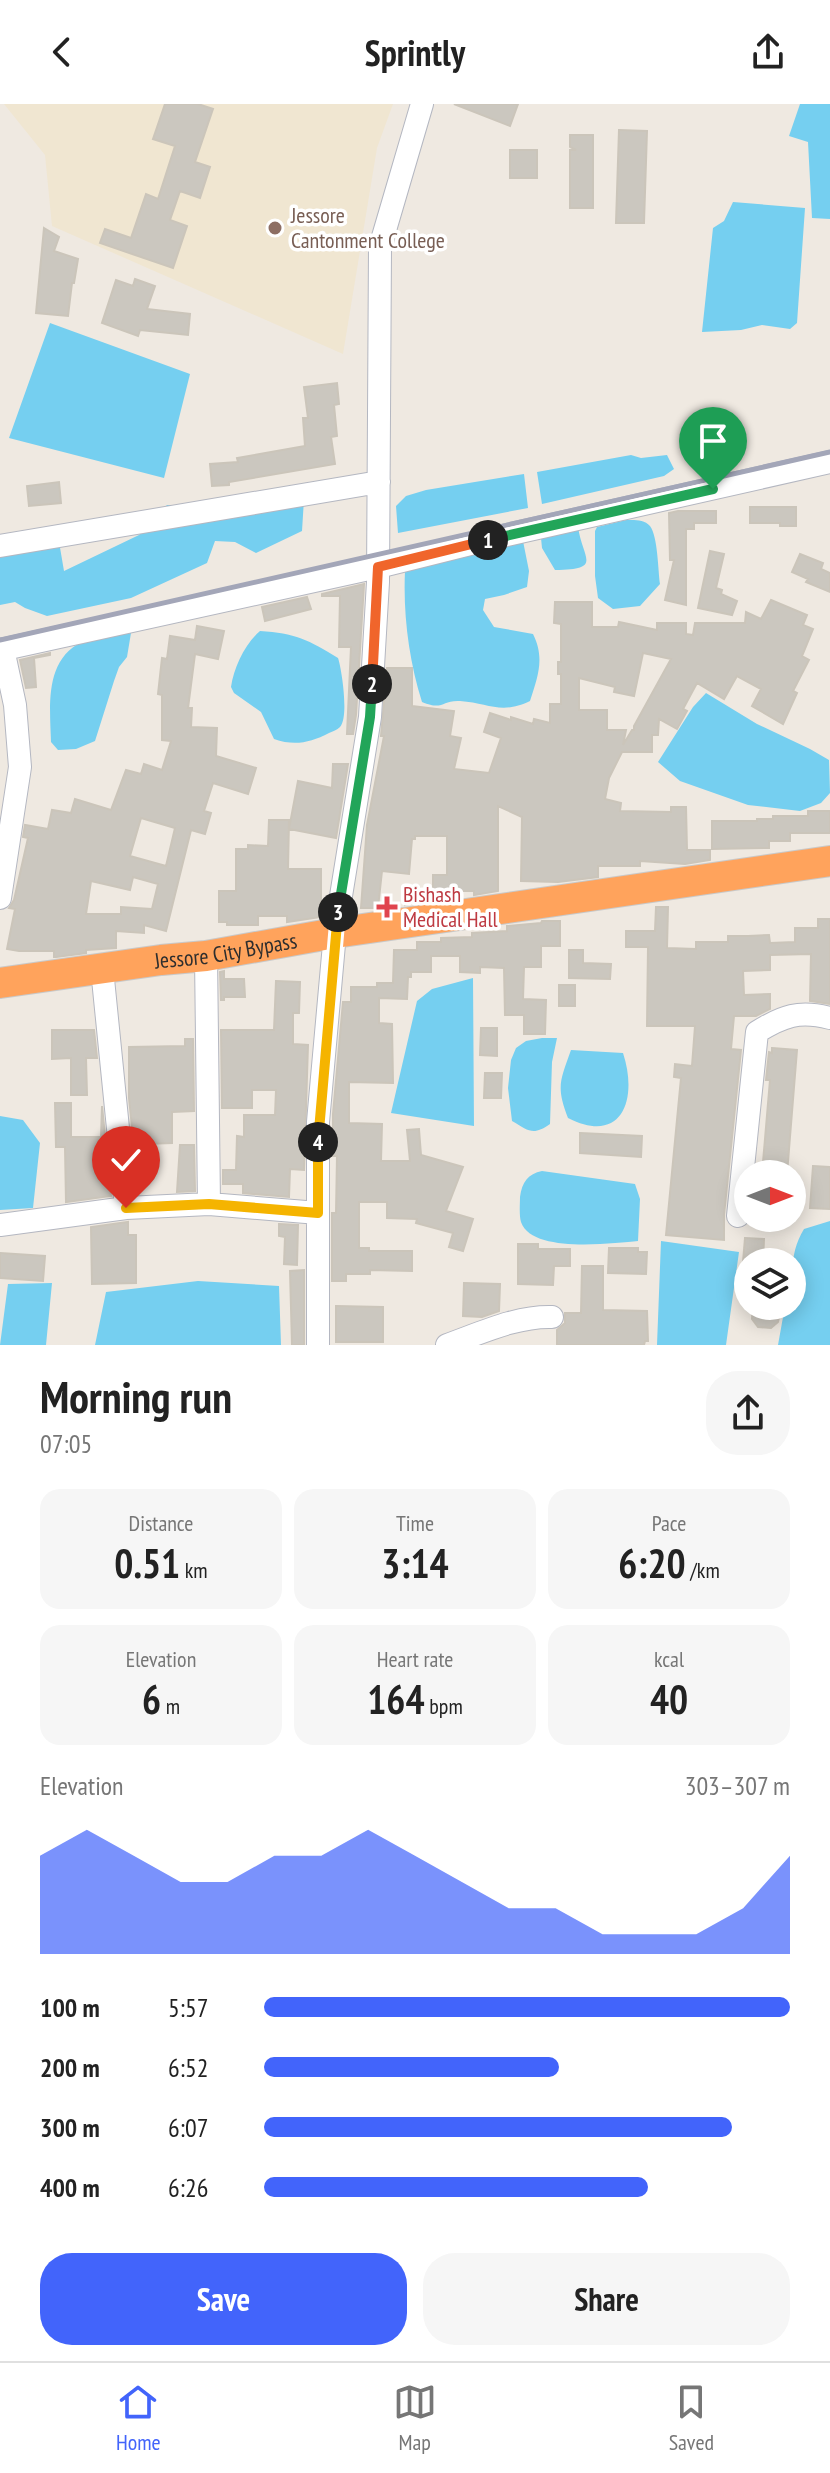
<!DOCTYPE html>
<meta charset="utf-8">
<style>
:root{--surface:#fff;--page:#f6f6f6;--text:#222;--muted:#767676;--line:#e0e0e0;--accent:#4264fb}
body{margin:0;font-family:"PT Sans Narrow",sans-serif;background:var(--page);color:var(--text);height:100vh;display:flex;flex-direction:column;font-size:30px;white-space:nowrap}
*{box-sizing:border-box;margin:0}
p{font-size:26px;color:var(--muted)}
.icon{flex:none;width:44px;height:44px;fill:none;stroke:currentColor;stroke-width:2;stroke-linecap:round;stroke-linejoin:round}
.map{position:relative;height:1241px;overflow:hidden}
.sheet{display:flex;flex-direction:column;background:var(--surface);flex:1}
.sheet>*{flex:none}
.needle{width:52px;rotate:90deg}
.buttons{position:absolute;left:734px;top:1056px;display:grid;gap:16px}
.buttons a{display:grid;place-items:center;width:72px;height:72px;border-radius:50%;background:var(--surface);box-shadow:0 4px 20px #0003;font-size:40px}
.pin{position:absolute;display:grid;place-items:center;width:68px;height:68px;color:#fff;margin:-82px -34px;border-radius:50% 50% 50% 0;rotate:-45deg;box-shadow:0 0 8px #0007}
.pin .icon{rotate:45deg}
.km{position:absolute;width:40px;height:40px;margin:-20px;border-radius:50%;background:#222;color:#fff;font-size:22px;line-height:40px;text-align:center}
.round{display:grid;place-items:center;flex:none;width:84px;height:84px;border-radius:32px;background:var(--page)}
.headline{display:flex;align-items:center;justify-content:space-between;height:136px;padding:0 40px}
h1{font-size:44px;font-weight:700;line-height:60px}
.figures{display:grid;grid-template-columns:repeat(3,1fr);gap:12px;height:136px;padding:8px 40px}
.figures div{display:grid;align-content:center;border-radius:20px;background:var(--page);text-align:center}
.figures b{font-size:40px;font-weight:700}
.figures small{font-size:22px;font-weight:400}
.figures p{font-size:22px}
.chart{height:224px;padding:16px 40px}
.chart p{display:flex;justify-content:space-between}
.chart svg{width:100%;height:144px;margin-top:8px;fill:var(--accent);opacity:.7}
.action{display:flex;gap:16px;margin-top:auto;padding:16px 40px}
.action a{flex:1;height:92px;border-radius:32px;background:var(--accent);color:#fff;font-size:32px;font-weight:700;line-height:92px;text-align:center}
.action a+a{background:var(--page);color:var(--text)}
ul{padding:0 40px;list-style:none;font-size:26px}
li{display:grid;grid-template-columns:128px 96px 1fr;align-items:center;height:60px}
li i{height:20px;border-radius:10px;background:var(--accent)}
header{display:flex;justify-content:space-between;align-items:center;height:104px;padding:0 40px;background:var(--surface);font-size:36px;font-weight:700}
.tabs{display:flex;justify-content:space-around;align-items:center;height:112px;border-top:2px solid var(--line);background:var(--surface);font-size:22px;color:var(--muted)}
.tabs a{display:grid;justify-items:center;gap:4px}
.tabs .current{color:var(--accent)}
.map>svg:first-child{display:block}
.education{fill:#f0e6d1;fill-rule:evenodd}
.water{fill:#75cff0}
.building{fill:#cbc7bf;stroke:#cbc5ba;stroke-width:2;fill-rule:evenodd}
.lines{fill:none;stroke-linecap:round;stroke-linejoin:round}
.minor-casing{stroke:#b4b7c1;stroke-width:24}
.highway-casing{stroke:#c9c9c9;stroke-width:32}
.minor{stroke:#fff;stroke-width:22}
.highway{stroke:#ffa35c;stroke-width:30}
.rail{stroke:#a3a6b8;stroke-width:5}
.split-1-casing{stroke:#fff;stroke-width:16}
.split-2-casing{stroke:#fff;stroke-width:16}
.split-3-casing{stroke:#fff;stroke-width:16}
.split-4-casing{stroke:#fff;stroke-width:16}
.split-5-casing{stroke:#fff;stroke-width:16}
.split-1{stroke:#22a559;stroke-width:10}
.split-2{stroke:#f0652b;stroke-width:10}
.split-3{stroke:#22a559;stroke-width:10}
.split-4{stroke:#f5b400;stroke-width:10}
.split-5{stroke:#f5b400;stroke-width:10}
.education-dot{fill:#8d6e63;stroke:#fff;stroke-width:3}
.health-dot{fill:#e0444e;stroke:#fff;stroke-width:3}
.labels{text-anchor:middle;stroke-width:7;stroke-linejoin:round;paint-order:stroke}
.education-label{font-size:22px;fill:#785e54;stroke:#fff;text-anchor:start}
.health-label{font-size:22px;fill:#be3a42;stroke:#fff;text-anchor:start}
.street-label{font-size:22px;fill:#2e2e2e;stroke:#fff}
</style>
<header><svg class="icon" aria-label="back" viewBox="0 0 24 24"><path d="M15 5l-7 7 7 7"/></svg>Sprintly<svg class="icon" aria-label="share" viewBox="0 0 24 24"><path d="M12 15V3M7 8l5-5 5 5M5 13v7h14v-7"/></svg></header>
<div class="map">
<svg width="830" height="1241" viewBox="0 0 830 1241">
<rect width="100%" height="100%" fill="#efe9e1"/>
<path class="education" d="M4,0H165L153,34L198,0H393L377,44L343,250L52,122L45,51ZM146,91L175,100L170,116L187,122L173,164L127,148Z"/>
<path class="water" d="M800,0H830V115L812,114L808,38L789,32Z
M733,98L805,104L797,219L790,225L762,221L741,226L702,228L713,124L724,117Z
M50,219L190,270L164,374L9,334Z
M631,351L641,354L667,351L674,365L664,372L542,400L537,368Z
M524,370L528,404L398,429L396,402L406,392L426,386Z
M304,395L302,427L256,449L235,438L215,437L207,459L131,494L47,512L25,504L15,498L0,501V434L57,426L64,467L139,431L167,401L209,402Z
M626,416C634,416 644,415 650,422C658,433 658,466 660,480L640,502L613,505L598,494L595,472V427L597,423Z
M578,423C583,456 603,465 555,466L542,444L541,434Z
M523,437L529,467L527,483L504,491L485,495L483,506L494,523L533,530C545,554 538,572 530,597C501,611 489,599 460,597C441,596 444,607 422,598C409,556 403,511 405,467Z
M260,527C295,529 309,536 338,554C342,566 349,614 340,623C337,626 333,627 329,629C310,639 294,642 274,635L261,608L234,589L231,583C234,563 245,540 260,527Z
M131,529L127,553L119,563L114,577L95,637L76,645L58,646L51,638C50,603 44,556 82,538C97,532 115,531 131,529Z
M706,589L757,620L810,645L829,656L830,689L821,699L800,707L748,701L680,677L658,658L693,603Z
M473,874L474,1022L391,1009L417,897L432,885Z
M542,934H557L552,958L550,1020C533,1032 529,1027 512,1017L508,984L511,956L516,944L526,937Z
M571,946L623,949C638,994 623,1042 568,1014C556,983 560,977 571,946Z
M0,1012L23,1016L40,1039L33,1104L0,1106Z
M542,1067L635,1080L640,1095L638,1137C613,1139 532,1150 521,1118C519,1111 520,1100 520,1093C522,1078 528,1070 542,1067Z
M830,1117V1241H778L785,1202H792C792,1175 789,1149 804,1125Z
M661,1137L739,1148L726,1241H657Z
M198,1177L279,1182L281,1241H95L106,1188Z
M52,1179L46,1241H0L8,1180Z"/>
<path class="building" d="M165,0H198L213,5L195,58L210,63L200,94L180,87L170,116L187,122L173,164L100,139L105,125L131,134L146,90L158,95L175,42L153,35Z
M454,0H518L510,22Z
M619,26L647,27L644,119H616Z
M570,31H593V104H570V46H576L570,43Z
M510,46H537V74H510Z
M44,124L59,133L54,147L78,155L74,179H72L68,212L36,209Z
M135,175L155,182L147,205L190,210L188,231L140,226L138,232L102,219L116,176L133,182Z
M337,279L339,300L334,301L337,332L331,333L335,360L229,378V381L212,382L210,360L238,358L237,354L305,342L303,314H308L304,283Z
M59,378L61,399L29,402L27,382Z
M750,403H796V422H780V419H750Z
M678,407H716V419H694V425H686V501L665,496L674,456H670L669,409Z
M710,447L724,450L716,484L722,486L721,490L737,497L732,511L698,504Z
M800,450L823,459L821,465L830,469V488L806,478L808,475L792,468Z
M364,480L356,611L353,630H347L351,543H339L340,492H322V490Z
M307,493L311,505L265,517L262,503Z
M771,496L807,511L803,521L813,525L802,552L809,556L793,587L797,589L783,620L752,602L761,585L737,572L724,595L697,579L683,605L687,607L677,625L659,615L658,631H652V648H622L609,674L605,695L621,699L620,707L671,708V703H686L687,746H710V756L685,760L640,757V762H598V773L558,778L521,777L522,713L498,702V787L474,791V787H449V792H433V771H447V732H415V735H412L409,770L382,767L378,804H361L367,721L384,632H381L387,564H412V602L454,607L450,632L461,634L454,665L489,669L501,634L484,628L490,609L511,616V613L533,620L534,615L550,619V600H561V570H558V558H561V520L554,519L555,498H592V523H618L619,518L657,526V519H686V530L693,531L695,519H745L746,508L761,515ZM643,549L671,555L634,622V626H632L623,641L626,626H607V606H579V574L615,583L614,588L634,592Z
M197,522L224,527L218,555L195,550L188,604H192L191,623L217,624L216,652L256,664L248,690L213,679L204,707L211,709L205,730L191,726L166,827L144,821V829L116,827V844L86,846V849L56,853H54V847H19L7,845L15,805L9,804L14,796L28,734L23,733L25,721L48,725L52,706L71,709L75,695L111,706L126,666L141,670L144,660L162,666L171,637L162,636V591L158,590L162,554L167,555L170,532L195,536ZM141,714L175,724L166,762L130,752ZM133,773L158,780L152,805L121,803V810H86L91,777L130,786Z
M50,549V551L34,554L36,583L26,584L20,556Z
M333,660H348L336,734L289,725L298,677L332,684Z
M808,707H830V729H790V737H769V744L712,745V717H757V715H773V712H808Z
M269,716H289L288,765H321V813L287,818V812H258V821H227V818H219V787H236V745H248V741L268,742Z
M405,785H429V797L405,801Z
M656,803H668L667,844L696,845V838H728V832H748L769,831L770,839L795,838V824H818V815H830V900L810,897L811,850L770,851V866L743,867L744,891L770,890V905L756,912H734L731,945L741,946L724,1111V1136L666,1131L681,974L674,973L675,960L692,962L695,922H647L648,843H626V827H655Z
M542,817H560V842H541V863H524L523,895L546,896L545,930H524V911H505L504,864L480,863V869L460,868V852H431V868H411V873H408L407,895L379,894V919L392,920L393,979L349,978V1019L382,1020L381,1057H410L407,1026L419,1025L421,1051L463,1063L446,1107L473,1115L463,1147L449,1143L453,1129L416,1119L417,1115L387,1114V1098H359V1144H369V1147H412V1167L370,1166V1170H346V1177H332V1109H336L337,1052H333V1010L343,898H351V883H377V879H393L394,846H417V838H441V834L472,833V829L507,827V822L541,819Z
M569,846H583V859L611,860L610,875L569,874Z
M224,867V875H244L245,893H224V896H221L220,868Z
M276,877L300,878L299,909H293V940L308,941L304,1066L290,1065L289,1093L243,1089V1080H223V1066H236L237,1032L244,1033V1011H275L276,986H252V1004H222L221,926H274Z
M559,881H575V902H559Z
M481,924H497V952L480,951Z
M52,926H94L97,954H86L87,991H71V954L52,955Z
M185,935H193L194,1007L172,1008V1039L144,1040V1043H134L129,994V943L185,942Z
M772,944L797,946L787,1070H762L770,976H766L769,948L772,949Z
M485,969H502L501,994H484Z
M55,999H71V1033H101L102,1002L111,1092L66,1098L65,1043H56Z
M580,1029L642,1032L641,1053L580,1049Z
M180,1041H194L195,1087L177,1088Z
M813,1062L830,1063V1105L810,1104Z
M128,1118V1131H136V1179L92,1180L91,1123Z
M279,1120L298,1121L297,1161L284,1160L285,1133L279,1132Z
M745,1134L764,1135L763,1158H743Z
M518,1140H538V1145H570V1162H554L553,1181L518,1180Z
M609,1144H638V1148H647L646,1170L608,1169Z
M0,1149L45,1152L43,1177L0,1174Z
M582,1162H603V1206L647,1207L648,1237H645L644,1241H557V1226L565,1219V1209H581Z
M304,1166V1241H292L290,1167Z
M464,1179L500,1180L499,1207L482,1213L463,1212Z
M336,1202L383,1203V1238H336Z
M753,1202H779L780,1209L778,1218L771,1224L758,1223L752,1215Z"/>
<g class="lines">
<g class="minor-casing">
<path id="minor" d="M0,442L379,378
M0,546L378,463L511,430L830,358
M0,794L20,663L15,601L3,545
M206,852L209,1100
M102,865L126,1104
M738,1112L757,928C783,912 799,906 830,914
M0,1121L126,1104L209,1100L318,1109
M318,1241V1018L335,829L370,613L378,478L380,143L422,0
M447,1241C481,1229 516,1212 552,1213"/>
</g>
<g class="highway-casing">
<g id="highway">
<path id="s1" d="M0,879L161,856L206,852L335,829L830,757"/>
</g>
</g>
<use href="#minor" class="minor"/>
<use href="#highway" class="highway"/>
<path class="rail" d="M0,536L830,348"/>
</g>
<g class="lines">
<g class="split-1-casing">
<path id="split-1" d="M488,436L713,385"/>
</g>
<g class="split-2-casing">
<path id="split-2" d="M372,580L378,463L488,436"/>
</g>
<g class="split-3-casing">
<path id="split-3" d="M338,808L370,613L372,580"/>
</g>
<g class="split-4-casing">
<path id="split-4" d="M318,1038L338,808"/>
</g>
<g class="split-5-casing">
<path id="split-5" d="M126,1104L209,1100L318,1109V1038"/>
</g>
<use href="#split-1" class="split-1"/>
<use href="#split-2" class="split-2"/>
<use href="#split-3" class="split-3"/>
<use href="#split-4" class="split-4"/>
<use href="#split-5" class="split-5"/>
</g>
<circle class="education-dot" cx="275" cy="124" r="8"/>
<path class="health-dot" d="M383 791h8v8h8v8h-8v8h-8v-8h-8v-8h8z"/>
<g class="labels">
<g class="education-label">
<text x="291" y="119">Jessore<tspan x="291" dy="25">Cantonment College</tspan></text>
</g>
<g class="health-label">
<text x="403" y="798">Bishash<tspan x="403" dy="25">Medical Hall</tspan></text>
</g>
<g class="street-label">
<text dy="8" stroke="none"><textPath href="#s1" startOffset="228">Jessore City Bypass</textPath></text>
</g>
</g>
</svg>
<div class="buttons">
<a><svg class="needle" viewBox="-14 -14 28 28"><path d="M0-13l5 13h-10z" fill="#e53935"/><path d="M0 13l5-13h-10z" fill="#767676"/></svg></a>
<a><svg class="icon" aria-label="layers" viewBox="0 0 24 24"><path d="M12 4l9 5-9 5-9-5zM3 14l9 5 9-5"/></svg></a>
</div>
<div class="pin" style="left:713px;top:385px;background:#1e9e55"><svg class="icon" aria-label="arrive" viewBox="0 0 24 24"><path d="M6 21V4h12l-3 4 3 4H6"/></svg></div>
<div class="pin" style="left:126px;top:1104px;background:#d93025"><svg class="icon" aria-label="check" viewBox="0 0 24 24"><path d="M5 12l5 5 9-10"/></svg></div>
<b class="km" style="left:488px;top:436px">1</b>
<b class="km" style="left:372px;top:580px">2</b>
<b class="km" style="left:338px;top:808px">3</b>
<b class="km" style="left:318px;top:1038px">4</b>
</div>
<section class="sheet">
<div class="headline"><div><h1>Morning run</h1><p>07:05</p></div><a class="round"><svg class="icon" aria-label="share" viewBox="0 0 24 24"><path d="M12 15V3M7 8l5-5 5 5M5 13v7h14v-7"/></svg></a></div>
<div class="figures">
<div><p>Distance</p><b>0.51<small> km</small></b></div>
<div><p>Time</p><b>3:14</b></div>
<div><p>Pace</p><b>6:20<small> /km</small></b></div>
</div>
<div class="figures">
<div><p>Elevation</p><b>6<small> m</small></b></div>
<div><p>Heart rate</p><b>164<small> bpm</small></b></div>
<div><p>kcal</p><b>40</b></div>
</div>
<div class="chart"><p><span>Elevation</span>303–307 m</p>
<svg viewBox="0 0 160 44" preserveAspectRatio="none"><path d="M0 44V14L10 6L20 14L30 22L40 22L50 14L60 14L70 6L80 14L90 22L100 30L110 30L120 38L130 38L140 38L150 30L160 14V44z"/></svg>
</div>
<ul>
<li><b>100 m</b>5:57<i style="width:100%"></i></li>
<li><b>200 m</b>6:52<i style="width:56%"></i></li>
<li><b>300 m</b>6:07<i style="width:89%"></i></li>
<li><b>400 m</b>6:26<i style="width:73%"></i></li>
</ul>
<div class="action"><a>Save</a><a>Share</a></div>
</section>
<nav class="tabs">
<a class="current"><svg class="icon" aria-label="home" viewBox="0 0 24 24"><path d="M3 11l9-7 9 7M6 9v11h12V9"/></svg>Home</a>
<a><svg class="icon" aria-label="map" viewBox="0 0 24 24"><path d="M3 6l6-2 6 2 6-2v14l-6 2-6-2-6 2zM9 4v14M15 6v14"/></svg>Map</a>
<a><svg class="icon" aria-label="saved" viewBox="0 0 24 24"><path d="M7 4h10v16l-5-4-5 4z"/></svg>Saved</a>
</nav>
